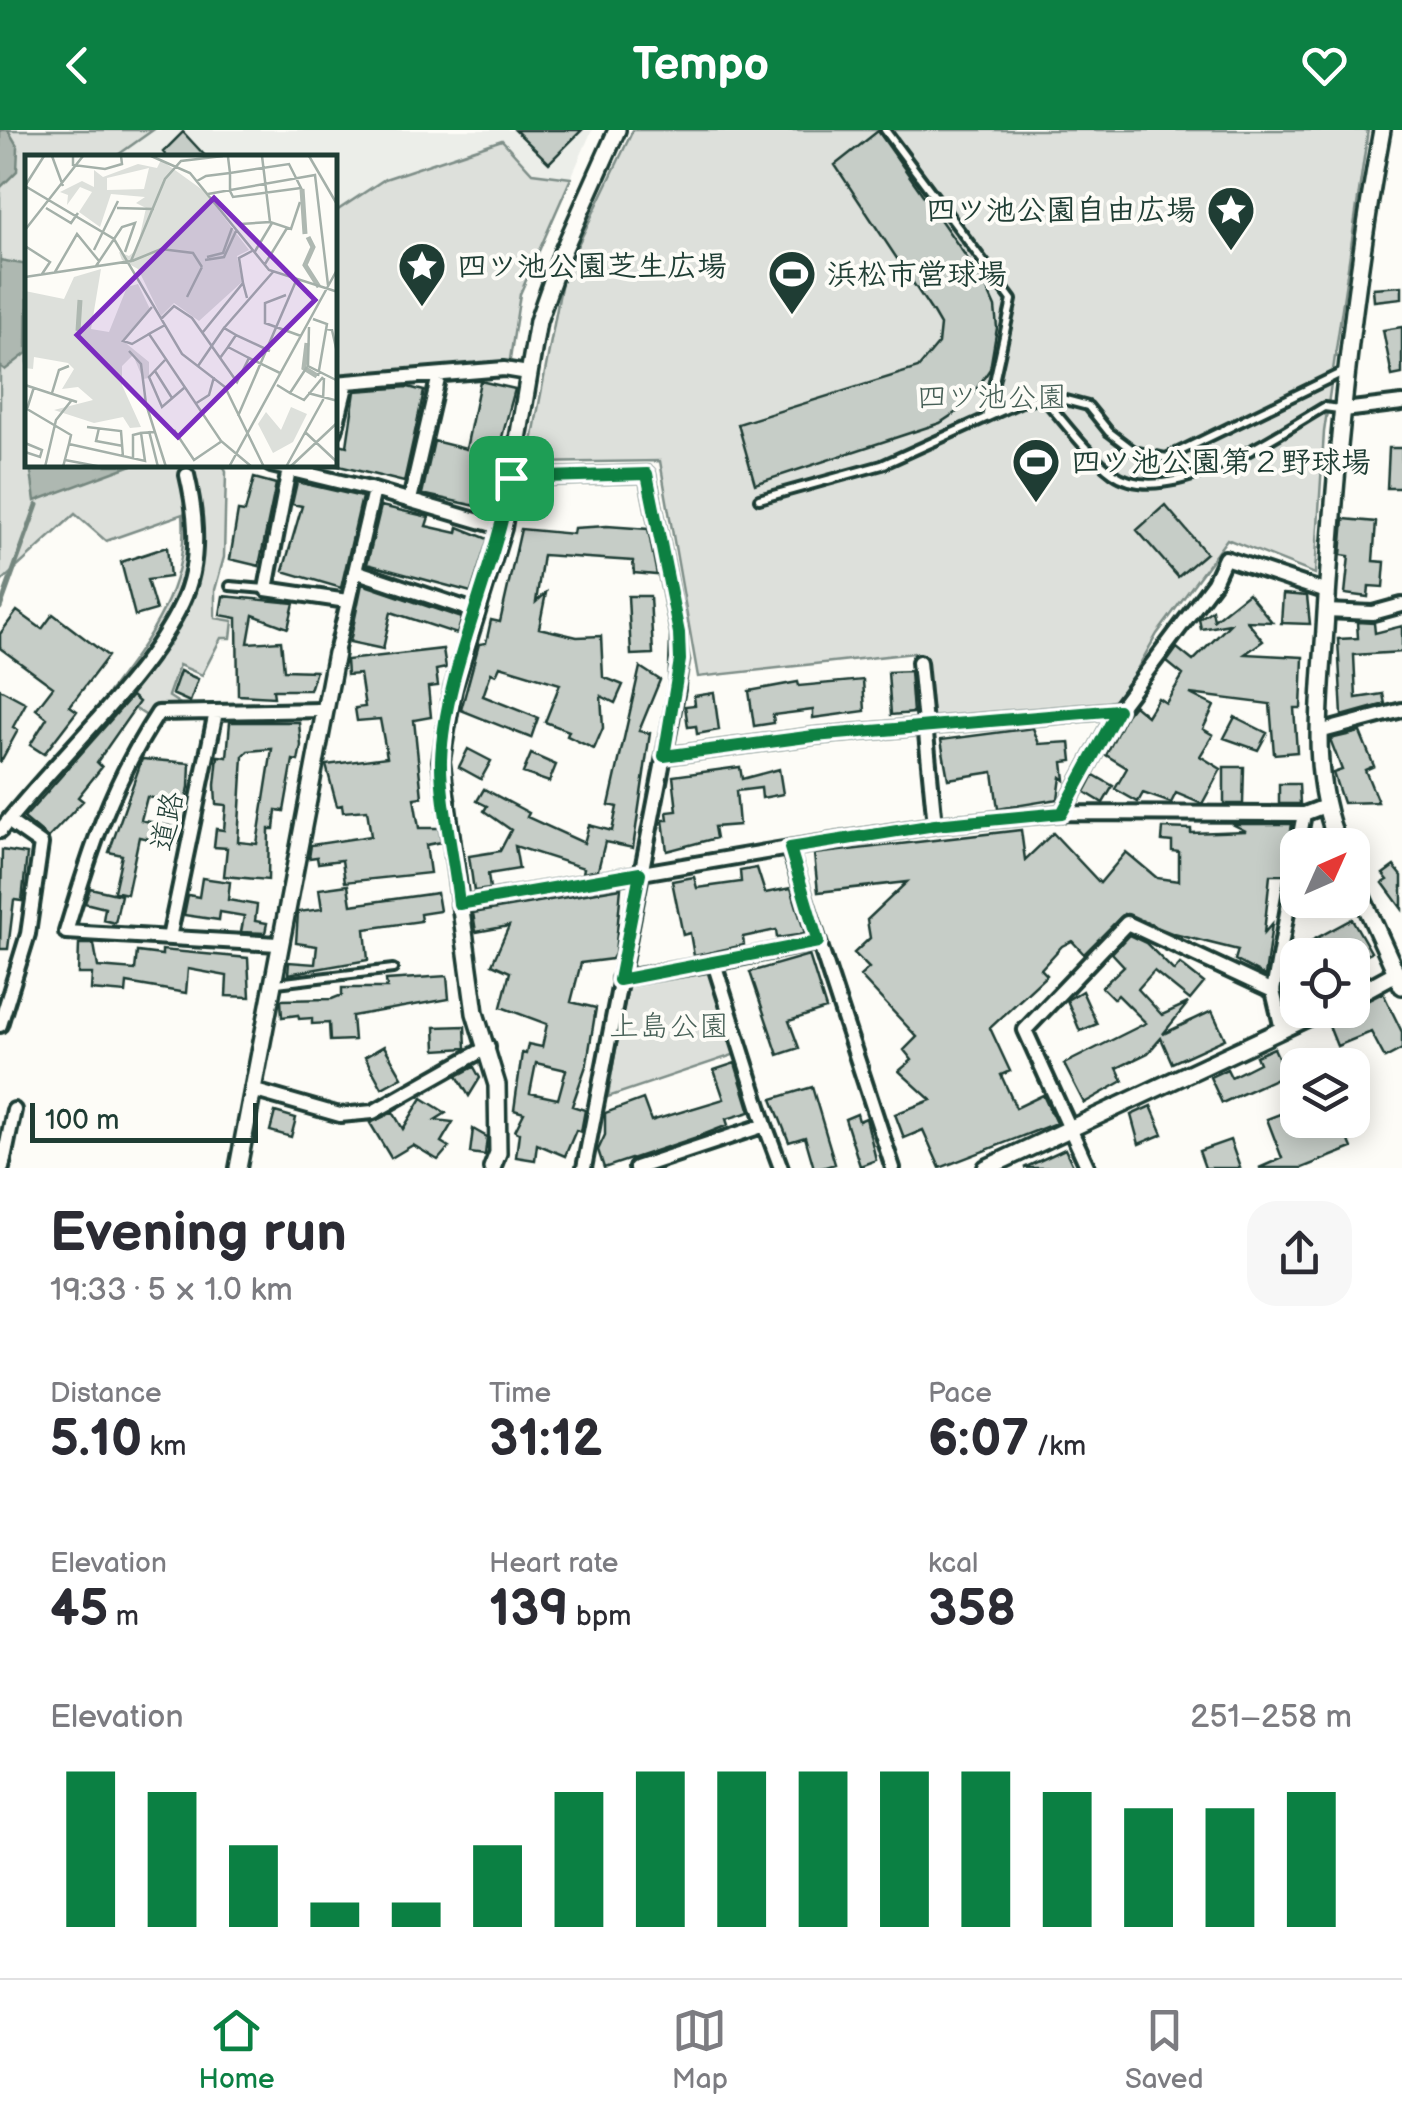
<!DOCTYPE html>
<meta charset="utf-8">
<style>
:root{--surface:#fff;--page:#f7f7f7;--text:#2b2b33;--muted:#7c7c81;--line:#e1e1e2;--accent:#0b8043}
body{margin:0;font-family:"Balsamiq Sans","Klee One",sans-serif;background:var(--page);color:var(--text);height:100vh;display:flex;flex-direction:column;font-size:38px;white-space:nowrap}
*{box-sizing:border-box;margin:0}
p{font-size:32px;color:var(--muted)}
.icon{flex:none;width:55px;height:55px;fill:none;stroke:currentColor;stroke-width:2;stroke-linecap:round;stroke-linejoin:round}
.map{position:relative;height:1038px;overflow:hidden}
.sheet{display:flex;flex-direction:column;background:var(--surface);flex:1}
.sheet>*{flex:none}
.needle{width:65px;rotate:45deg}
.buttons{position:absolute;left:1280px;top:698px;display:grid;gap:20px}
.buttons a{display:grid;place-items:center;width:90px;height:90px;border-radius:20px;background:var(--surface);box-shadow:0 5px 25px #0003;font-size:50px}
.scale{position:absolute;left:30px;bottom:25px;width:228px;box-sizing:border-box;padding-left:10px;border:5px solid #1f3d34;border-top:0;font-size:28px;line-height:35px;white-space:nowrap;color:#1f3d34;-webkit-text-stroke:8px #fdfcf7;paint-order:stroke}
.pin{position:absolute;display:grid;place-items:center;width:85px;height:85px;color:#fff;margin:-42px;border-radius:20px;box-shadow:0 5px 15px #0006}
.round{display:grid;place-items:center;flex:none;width:105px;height:105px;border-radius:30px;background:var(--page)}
.head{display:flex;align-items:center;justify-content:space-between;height:170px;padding:0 50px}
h1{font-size:55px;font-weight:600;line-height:75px}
.metrics{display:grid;grid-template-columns:repeat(3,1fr);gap:15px;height:170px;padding:10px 50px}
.metrics div{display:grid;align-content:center}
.metrics b{font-size:50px;font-weight:600}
.metrics small{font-size:28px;font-weight:400}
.metrics p{font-size:28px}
.chart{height:280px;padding:20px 50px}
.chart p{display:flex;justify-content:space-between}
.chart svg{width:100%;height:180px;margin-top:10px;stroke:var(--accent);stroke-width:6}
header{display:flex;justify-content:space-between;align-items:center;height:130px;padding:0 50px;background:var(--accent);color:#fff;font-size:45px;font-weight:600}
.tab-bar{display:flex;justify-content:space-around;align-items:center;height:140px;border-top:2px solid var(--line);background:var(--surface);font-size:28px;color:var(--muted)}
.tab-bar a{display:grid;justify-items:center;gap:5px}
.tab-bar .active{color:var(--accent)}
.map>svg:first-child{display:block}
.built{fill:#eceee9}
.green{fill:#dde0db;stroke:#7e8e88;stroke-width:2.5}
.water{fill:#aeb8b1;stroke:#75877f;stroke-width:2.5}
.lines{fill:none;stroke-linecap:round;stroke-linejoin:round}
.stream{stroke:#75877f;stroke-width:5}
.building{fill:#c6cdc7;stroke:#1f3d34;stroke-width:2.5;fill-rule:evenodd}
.service-casing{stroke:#1f3d34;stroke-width:14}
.minor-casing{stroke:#1f3d34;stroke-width:20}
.tertiary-casing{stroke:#1f3d34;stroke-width:22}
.service{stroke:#fdfcf7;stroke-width:6}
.minor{stroke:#fdfcf7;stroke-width:12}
.tertiary{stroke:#fdfcf7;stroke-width:15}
.route-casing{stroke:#fff;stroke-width:20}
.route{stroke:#0b8043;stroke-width:12}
.labels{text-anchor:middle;stroke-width:8;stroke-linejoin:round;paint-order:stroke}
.poi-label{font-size:30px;font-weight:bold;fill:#1f3d34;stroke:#fdfcf7;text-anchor:start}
.park-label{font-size:30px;fill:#455e55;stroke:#fdfcf7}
.street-label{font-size:30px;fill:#1f3d34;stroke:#fdfcf7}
.inset-river{fill:none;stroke:#aeb8b1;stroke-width:5}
.inset-road{fill:none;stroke:#a4b0a9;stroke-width:2.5}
.view{fill:#7b2cbf;fill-opacity:0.15;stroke:#7b2cbf;stroke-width:5}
.inset-edge{fill:none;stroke:#1f3d34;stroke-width:5}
</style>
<header><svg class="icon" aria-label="back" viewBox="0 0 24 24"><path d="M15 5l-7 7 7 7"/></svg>Tempo<svg class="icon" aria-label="heart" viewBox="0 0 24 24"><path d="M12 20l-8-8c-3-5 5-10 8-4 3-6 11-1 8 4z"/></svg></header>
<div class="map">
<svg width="1402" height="1038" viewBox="0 0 1402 1038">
<rect width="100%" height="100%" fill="#fdfcf7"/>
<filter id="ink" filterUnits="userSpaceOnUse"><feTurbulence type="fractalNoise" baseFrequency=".01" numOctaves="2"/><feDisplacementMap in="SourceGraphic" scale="20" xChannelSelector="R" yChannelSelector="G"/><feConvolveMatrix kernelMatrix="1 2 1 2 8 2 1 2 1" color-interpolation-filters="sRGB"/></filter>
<g filter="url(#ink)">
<path class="built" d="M153,0H592L571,48L532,43L385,49L335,82V28H115Z"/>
<path class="green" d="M0,0H153L115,27L28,28V335H223L226,342L224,427L215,460V488L233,491L231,508H221L202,545L179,535L168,566L182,575L159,574L150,588L109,562C150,508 189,455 183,384L106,411L75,384L0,453Z
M633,0H1368L1324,302L1315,444L1227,409L1157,504L1120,569L1103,574L923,589L914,523L698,547L660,331L528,333L563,146Z
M502,10L532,43L571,48L520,164L509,236L335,247V82L385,49Z
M705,839L712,845L736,924L608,967L625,857Z"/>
<path class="water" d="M0,0H8L18,17L17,41L0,58Z
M0,130L28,135L27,223L5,240L0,236Z
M30,335H132L35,371Z"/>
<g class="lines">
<path class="stream" d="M0,478L37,375
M606,964L689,531L657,355"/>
</g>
<path class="building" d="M515,0H582L549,33Z
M878,1L984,152L995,177L997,198L990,239L964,277L940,293L755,354L738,294L918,238L938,214L940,195L933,183L835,35Z
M183,2L207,28H168L163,22Z
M1402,156V168L1374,171L1373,158Z
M1402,197V244L1392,246L1383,200Z
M480,251L515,259L488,359L498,361L494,380L422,364L434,311L466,319Z
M408,257L424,261L404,352L335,335L339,314L347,316L355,261Z
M1389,318H1402V358H1387Z
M254,348L276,354L259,436L230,429L238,381L245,382Z
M297,352L362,367L341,458L283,441L302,376L292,374Z
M1165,375L1206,423L1178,447L1137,400Z
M381,376L429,387L426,396L457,403L458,397L488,409L471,462L367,434Z
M1344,389L1376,392L1373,431L1385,432L1383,457L1369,456L1368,467L1345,464L1349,426L1341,425Z
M607,396L648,399L657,445L634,443L633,431L543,425L536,472L546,463L539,498L577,507L601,506L603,547L623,555L615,573L601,566L603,598L594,619L567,606L569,601L545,592L560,554L500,536L496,545L491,543L483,566L538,588L531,608L461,580L479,514L486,513L491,490L500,492L521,399L573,404L574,398Z
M167,417L170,447L147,450L156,480L135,486L121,432Z
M362,454L462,488L457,504L391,482L383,519L350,512Z
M1248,463L1272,492L1247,491L1263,511L1245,524L1303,527L1301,578H1294L1297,622L1274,624L1270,574L1190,564L1214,576L1203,599L1213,605L1200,626L1221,639L1202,674L1176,663L1171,673L1143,663L1138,672L1115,659L1127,638L1106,625L1126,585L1134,575L1147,586L1158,568L1166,573L1183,545L1167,532L1177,518L1193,531L1230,494L1201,499L1199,489L1212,480L1214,490Z
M1283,464L1307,466L1310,494L1281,493Z
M223,466L294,473L288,498L253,485L248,513L281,511L284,540L316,541L310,560H273L274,567L238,565L237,488L220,485Z
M628,466H650L653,524L631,525Z
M17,481L42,499L53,484L108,526L70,576L77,581L44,624L30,615L47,588L36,579L53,557L0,518V504Z
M1357,492L1374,493L1375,503L1402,496V522L1354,525L1356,568L1383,564L1385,574L1342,586L1338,509L1358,508Z
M443,519L446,538L436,540L438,556L428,557L431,587L414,590L422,667L414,668L419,698H439L441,712L426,715L430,743L345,752L342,730L318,733L317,727L309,728L311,715L371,706L367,680L343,682L342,675L337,676L326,635L387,627L380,589L357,591L355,578L365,577L360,544L347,545L346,530Z
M640,537L660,550L639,601L650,603L633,718L605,712L598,740L583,743L584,738L515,716L519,739L488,744L490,759L474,761L469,726L500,721L511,700L484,681L487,676L477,671L484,659L529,683L527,687L584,713L589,695L612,701L617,677L609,675Z
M180,541L198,549L190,572L172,564Z
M910,541L913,583L891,585L888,542Z
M863,550L865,581L813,588V580L773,585L774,593L754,596L749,561L798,552L799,556Z
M0,559L26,573L13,597L18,600L0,633Z
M714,563L719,600L697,604L696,596L688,597L685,576L695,575L694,566Z
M132,566L139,572L97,632L102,637L78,667L83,671L48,708L24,688Z
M1235,587L1267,603L1258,620L1224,608Z
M230,592H299L301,616L298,631L293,630L284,681L276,680L274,699H269L268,750L224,746L227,718L214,717L216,699L224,700L226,675L216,674L215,655L218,626L227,627ZM272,619L257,714L238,712L243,626L248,621Z
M1033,598L1039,614L1070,612L1072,631L1063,632L1065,650L1061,647L1058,669L998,679L993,642L948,649L941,610Z
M1360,602L1374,636L1365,640L1378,672L1343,673L1333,643L1342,640L1330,609Z
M468,619L491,631L481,649L459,637Z
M531,624L556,635L549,652L523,643Z
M142,629L190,633L189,657L185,674L147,667L141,690L174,697L171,713L139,707L127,764L114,761L122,725L109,722Z
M740,637L742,649L779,639L783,664L762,668L761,658L736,661L739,695L714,697L716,708L667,721L663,690H668L667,682L677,681L673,646Z
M1224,637H1244L1243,674H1224Z
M1094,645L1113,656L1103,673L1085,662Z
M1279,654H1299L1300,674H1279Z
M1232,694H1292L1284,745H1270L1264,803L1272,794L1265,846L1235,830L1238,820L1174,804L1124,784L1084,824L1072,811L1062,816L1041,839L1047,845L990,898L1010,941L1001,945L1016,978L1043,965L1056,993L940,1038L923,1000L904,1008L895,984L931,970L899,941L912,930L904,920L917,907L860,846L869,838L854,823L870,808L867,790L907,752L818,762L814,724L1021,700L1025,730L1053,703L1100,753L1126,722L1157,748L1179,751V722L1172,721V712L1162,711L1163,698L1191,699V703L1246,701Z
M2,720L27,724L22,771L14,770L8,819H0Z
M1394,736L1402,746V779L1383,753L1388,750L1383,744Z
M757,738L765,763L791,758L805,804L777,808L776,800L743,807L744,815L694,826L690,803L683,805L672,751L694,747L697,758L741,752L740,741Z
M202,748L230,752L228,770L257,775L255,791L267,793L265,803L241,802L244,786L220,782L219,790L184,785L188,765L199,767Z
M348,755L351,775L437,763L440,781L420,784L421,791L365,799L368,830L288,844L289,832L315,834L317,816L296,813L298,782L322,779L319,759Z
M90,758L121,765L115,793L103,790L105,778L85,773Z
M621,758L615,824L612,829L581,833L571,872L596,878L587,933L572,976L585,980L581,1002L576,1000L565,1026L537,1014L535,1030L516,1027L519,1003L515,1001L524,983L514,980L522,923L526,924L528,914L542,917L547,894L501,877L510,842L492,834L509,796L476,802L473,783ZM536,933L566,940L558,969L530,963Z
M1352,789L1371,822L1352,832V825H1309L1300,817Z
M1129,805L1146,813L1174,841L1180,834L1204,853L1190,870L1154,841L1138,859L1162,885L1188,873L1163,904L1212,881L1225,909L1172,933L1161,908L1148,923L1117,938L1123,951L1084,973L1064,934L1146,893L1118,865L1114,869L1102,857L1124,836L1112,823Z
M79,814H94L98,837L135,840L137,822L162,825V820L248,828L250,867L226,866L227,846L188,839L186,863L127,853L126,863L91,860L92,844H78Z
M809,825L826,879L789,891L799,918L778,925L750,842Z
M447,846L449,869L352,886L354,910L330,911L329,893L312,894V888L299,889L298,885L282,887L281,870L332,869L342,865V858H387L386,850Z
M1082,861L1097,894L1080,901L1067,870Z
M1383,863L1402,902V919L1385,928L1371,902L1337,916L1327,891Z
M465,896L466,918L436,920L435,897Z
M384,916L402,947L382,958L365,927Z
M1274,918L1286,944L1222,973L1210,947L1227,939L1231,947L1259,933L1256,926Z
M735,933L750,982L726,989L728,995L700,1006L604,1038L598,1020L605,1005V983L643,969L651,991L724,969L714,940Z
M474,937L480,948L469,966L457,946Z
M812,957L835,1034L822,1038H814L805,1007L789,1012L772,969Z
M422,968L446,983L435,990L453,992L441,1012L449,1017L438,1030L413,1015L391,1028L370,993L393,982L403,999Z
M1151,976L1163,1004L1139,1014L1131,985Z
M1298,977V990H1340L1352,1018L1302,1038H1259L1282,1028L1267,989Z
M275,982L296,988L291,1007L270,1001Z
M857,984L859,991L866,988L876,1030L860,1036L845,989Z
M473,999L487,1007L485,1025L470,1023Z
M1230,1010L1240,1038H1205L1199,1021Z
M1065,1019L1074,1038H1024Z"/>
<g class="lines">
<g class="service-casing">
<path id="service" d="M885,0L1012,170L986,288
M1045,270C1066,294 1088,325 1113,343C1167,382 1276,305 1324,277L1339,279
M759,369L882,335L1021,272L1054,267L1088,276L1109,302L1134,321L1166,328L1343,242
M230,456L265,459
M277,853L393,839"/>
</g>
<g class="minor-casing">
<path id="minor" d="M335,253L504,239L528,243
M1344,280L1402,273
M335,301L347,252
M271,335L374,360
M289,339L266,459L347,471
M511,348L647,344L679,503L677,559L584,1038
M410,370L439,245
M355,441L477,482
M1326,481L1373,483L1402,475
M336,523L374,360L503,398
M919,532L935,695
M1118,580L1214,452L1225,428L1327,462
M1319,602L1402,580
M664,626L814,606L1118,580L1062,683
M0,701C54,630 145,552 182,473C201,433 197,387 187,345
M1298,715L1304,684
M789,718L935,695L1062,683L1304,684L1325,676
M459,774L789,718L819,812
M169,808L216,582
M278,814L66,802C91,719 110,657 158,583L323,580
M714,833L819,812L893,1038
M619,849L714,833L765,995
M0,895L28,804L41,714L8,691
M1282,899L1273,861L1298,721
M252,960L340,985L373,982L488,917
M2,1038L14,980
M636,1038L765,995L781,1038
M1088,1038L1025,900L1127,793L1273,861"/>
</g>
<g class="tertiary-casing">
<path id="tertiary" d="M1339,715C1307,641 1322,561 1326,483C1336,323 1353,157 1382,0
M1352,745L1402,856
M1352,867L1396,843
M238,1038L336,523
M492,1038L498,1023L497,955L475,883L441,631L453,559L503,398L538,191L562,123L617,0
M986,1038L1324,880"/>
</g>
<use href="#service" class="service"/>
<use href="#minor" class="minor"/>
<use href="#tertiary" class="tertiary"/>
</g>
</g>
<g class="lines" filter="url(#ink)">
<g class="route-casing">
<path id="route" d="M647,344L679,503L680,530L664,626L814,606L1118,580L1062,683L935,695L790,718L818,812L619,850L640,743L459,774C455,732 440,669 441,630C444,542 496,440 511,348Z"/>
</g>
<use href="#route" class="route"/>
</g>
<defs>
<g id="sight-pin" transform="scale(2.5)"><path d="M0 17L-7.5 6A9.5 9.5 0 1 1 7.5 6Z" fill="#1f3d34" stroke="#fdfcf7"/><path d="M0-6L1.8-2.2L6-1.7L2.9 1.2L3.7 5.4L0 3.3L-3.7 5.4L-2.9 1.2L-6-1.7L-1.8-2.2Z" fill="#fff"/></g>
<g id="stadium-pin" transform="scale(2.5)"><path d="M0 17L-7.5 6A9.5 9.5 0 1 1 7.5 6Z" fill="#1f3d34" stroke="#fdfcf7"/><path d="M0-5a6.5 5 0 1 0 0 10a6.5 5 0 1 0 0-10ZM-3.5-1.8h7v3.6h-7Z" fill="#fff"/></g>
</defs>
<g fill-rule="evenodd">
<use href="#sight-pin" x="1231" y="80"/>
<use href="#sight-pin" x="422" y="136"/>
<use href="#stadium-pin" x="792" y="144"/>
<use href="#stadium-pin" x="1036" y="332"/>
</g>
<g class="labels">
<g class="poi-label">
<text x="1196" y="90" text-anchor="end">四ツ池公園自由広場</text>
<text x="457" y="146">四ツ池公園芝生広場</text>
<text x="827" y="154">浜松市営球場</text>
<text x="1071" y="342">四ツ池公園第２野球場</text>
</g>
<g class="park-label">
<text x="992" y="277">四ツ池公園</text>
<text x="669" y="906">上島公園</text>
</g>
<g class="street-label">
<text transform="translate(167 691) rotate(-78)" y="10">道路</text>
</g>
</g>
<g transform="translate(25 25)">
<rect width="312" height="312" fill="#fdfcf7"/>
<path d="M136,5L179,36L224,95L212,101L217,127L174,166L149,148L136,161L113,114L97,105L94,97L104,101L112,94L121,53L111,48L120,42L86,39L75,72L54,57L67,37L55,32L42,50L43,40L35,37L57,26L69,32V15L78,22L113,9L132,13ZM124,13L119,34L82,35V23ZM76,114L66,174L84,177L102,132L113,129L125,154L97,185L124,207V223L118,224L108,200L97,211V230L116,272L105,273L98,262L69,268L29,255L68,245L53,232L37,234L49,214L43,208L9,202L8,214L0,213V136L39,144L49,122ZM266,252L282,259L268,287L248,298L233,269L241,257L256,275Z" fill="#dde0db" fill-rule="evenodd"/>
<path class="inset-river" d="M277,34L280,79M283,82L288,92L280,110L294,132M53,176L55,145M282,188L279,213L292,221"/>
<path class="inset-road" d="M27,1L38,31M48,1V10L80,14L97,9L96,1M126,1L165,18L244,115L313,137M284,1L313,51M172,26L181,21L205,18L264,9L276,33L208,42L205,36V18L203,2M0,31L89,84L157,199L200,232L239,312M0,31L19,1M183,39L290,20L303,130M21,53L46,68L53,58M92,53L129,54M245,67L266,74L275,47M216,69L245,67L237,1M0,75L58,1M0,91L25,107L17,119M69,95L93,46M229,98L247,68M182,102L198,98L207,73M180,105L199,102L211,76M107,106L136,94L168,98L177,112M240,109L262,73M71,111L97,72L110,68L100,97M30,117L52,79L74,106M0,122L106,106L140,24L156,6L198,1M218,128L214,103L227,96M261,140L240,148V168L276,181M162,142L177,112M136,164L149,151L167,163L212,227L224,203L255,218M288,164L302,169L293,221M140,170L124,179L196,286L227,312M284,172L283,211L313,226M199,173L248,117M301,174L307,175L313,202M178,177L218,128L222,143M124,179L107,189L98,186L127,152M203,192L211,180L245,196M104,196L116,209L121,249L141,312M195,203L203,192L224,203M140,205L124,222L137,252L159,233M173,211L199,173L211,180M130,216L147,243M0,230L52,247M252,230L265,238L282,212M9,232L2,254L46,280L44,289M27,238L34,215L44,211M265,238L279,245L298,222M283,238L313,246M120,247L142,272M170,249L184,240L189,222M213,261L271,126M62,272L96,276L98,302M74,273L71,286L98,291M149,275L169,305L197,286M124,276L133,312M280,277L313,308M0,288L17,295L15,302L0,297M108,303V280L116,278M40,305L77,312M20,312L31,265L46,246M38,312L44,289L120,306L116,278L129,277M204,312L313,113M261,312L298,245L299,223M265,312L313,267"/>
<path class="view" d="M189,43L290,145L153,282L52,180Z"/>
<rect width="312" height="312" class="inset-edge"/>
</g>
</svg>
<div class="buttons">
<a><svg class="needle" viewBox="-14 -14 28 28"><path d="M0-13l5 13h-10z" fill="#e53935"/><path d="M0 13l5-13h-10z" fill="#7c7c81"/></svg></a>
<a><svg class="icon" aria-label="locate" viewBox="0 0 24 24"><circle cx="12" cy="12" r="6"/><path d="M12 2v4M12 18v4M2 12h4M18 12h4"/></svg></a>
<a><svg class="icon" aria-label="layers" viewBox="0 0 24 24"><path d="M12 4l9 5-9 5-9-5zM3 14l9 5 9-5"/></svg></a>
</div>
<div class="scale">100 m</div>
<div class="pin" style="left:511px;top:348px;background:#1e9e55"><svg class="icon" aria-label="arrive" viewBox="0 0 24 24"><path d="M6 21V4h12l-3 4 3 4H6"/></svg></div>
</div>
<section class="sheet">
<div class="head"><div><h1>Evening run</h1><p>19:33 · 5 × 1.0 km</p></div><a class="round"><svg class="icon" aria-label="share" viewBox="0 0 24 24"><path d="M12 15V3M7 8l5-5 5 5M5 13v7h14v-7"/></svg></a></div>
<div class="metrics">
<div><p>Distance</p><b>5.10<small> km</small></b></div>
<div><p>Time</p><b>31:12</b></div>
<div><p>Pace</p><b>6:07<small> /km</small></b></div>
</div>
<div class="metrics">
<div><p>Elevation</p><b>45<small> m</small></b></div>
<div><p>Heart rate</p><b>139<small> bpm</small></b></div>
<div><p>kcal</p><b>358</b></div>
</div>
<div class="chart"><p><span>Elevation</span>251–258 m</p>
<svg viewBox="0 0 160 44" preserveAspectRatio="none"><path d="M5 44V6M15 44V11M25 44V24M35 44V38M45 44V38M55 44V24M65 44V11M75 44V6M85 44V6M95 44V6M105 44V6M115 44V6M125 44V11M135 44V15M145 44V15M155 44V11"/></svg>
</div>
</section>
<nav class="tab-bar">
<a class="active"><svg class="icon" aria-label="home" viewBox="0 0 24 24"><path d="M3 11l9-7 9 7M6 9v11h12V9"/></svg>Home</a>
<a><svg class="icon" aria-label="map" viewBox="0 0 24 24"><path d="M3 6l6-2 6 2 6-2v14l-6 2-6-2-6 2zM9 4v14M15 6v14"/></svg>Map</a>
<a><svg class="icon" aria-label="saved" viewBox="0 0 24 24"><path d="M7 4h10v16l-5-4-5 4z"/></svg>Saved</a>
</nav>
